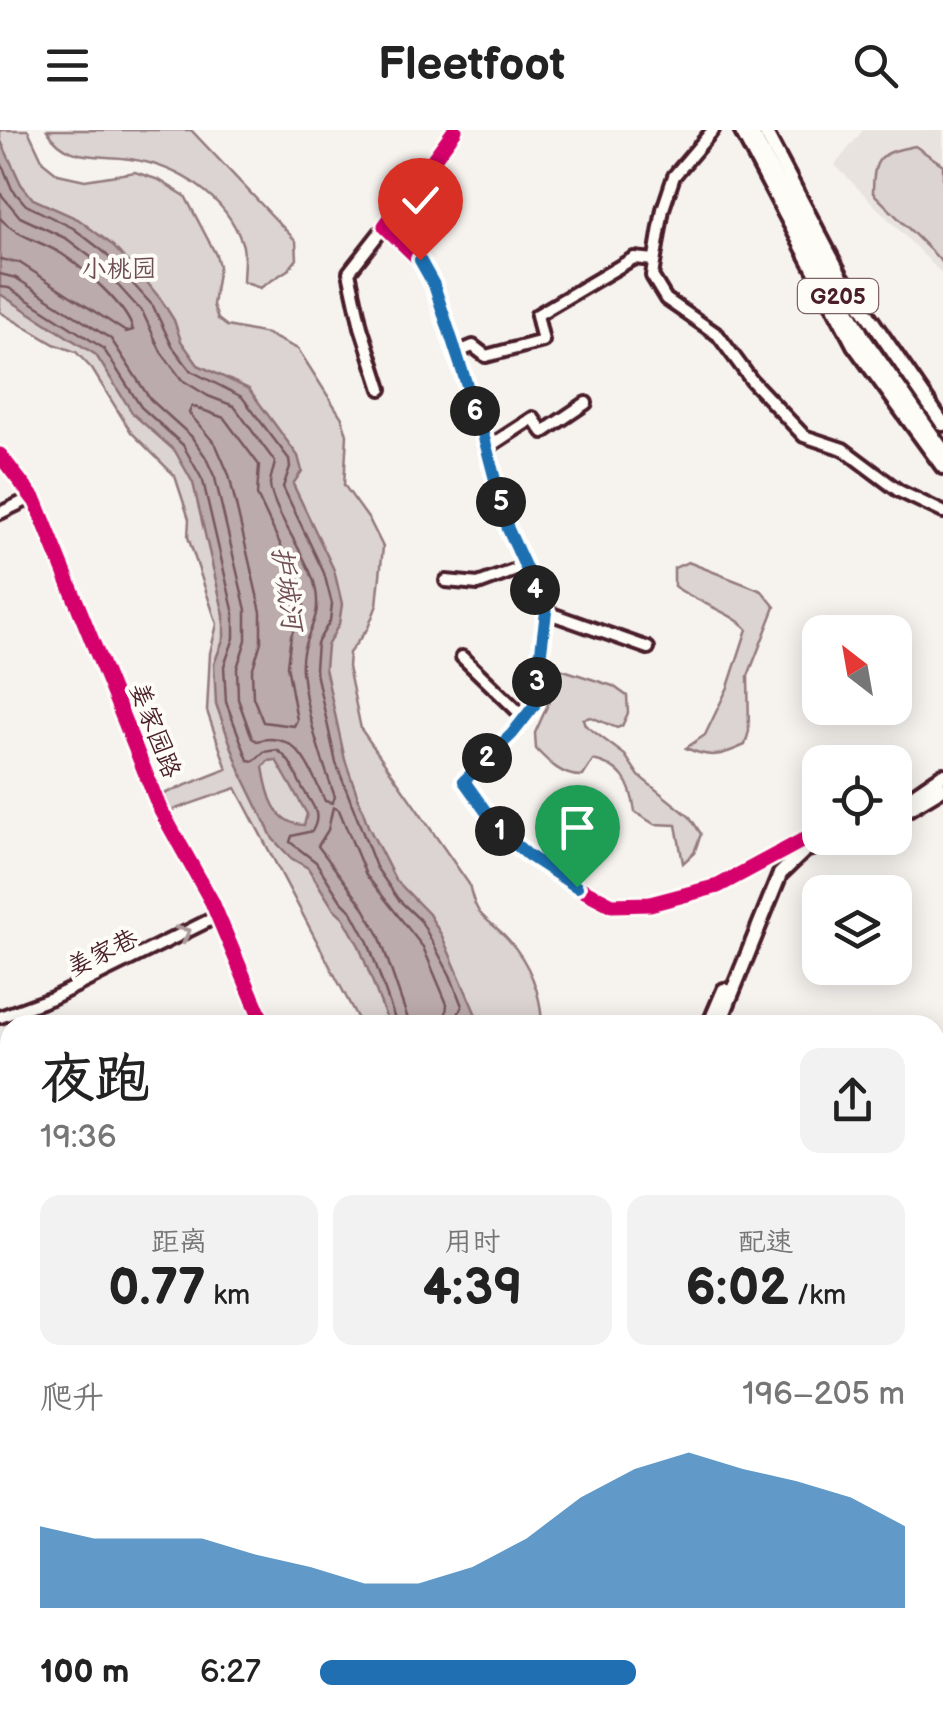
<!DOCTYPE html>
<html lang="zh">
<meta charset="utf-8">
<style>
:root{--surface:#fff;--page:#f2f2f2;--text:#222;--muted:#767676;--accent:#1f6fb2}
body{margin:0;font-family:"Balsamiq Sans","LXGW WenKai TC",sans-serif;background:var(--page);color:var(--text);height:100vh;display:flex;flex-direction:column;font-size:38px;white-space:nowrap}
*{box-sizing:border-box;margin:0}
p{font-size:32px;color:var(--muted)}
.icon{flex:none;width:55px;height:55px;fill:none;stroke:currentColor;stroke-width:2;stroke-linecap:round;stroke-linejoin:round}
.map{position:relative;flex:1;overflow:hidden}
.details{position:absolute;left:0px;top:885px;width:945px;height:718px;display:flex;flex-direction:column;background:var(--surface);border-radius:30px 30px 0 0;box-shadow:0 5px 25px #0003}
.details>*{flex:none}
.needle{width:65px;rotate:329deg}
.fabs{position:absolute;left:802px;top:485px;display:grid;gap:20px}
.fabs a{display:grid;place-items:center;width:110px;height:110px;border-radius:20px;background:var(--surface);box-shadow:0 5px 25px #0003;font-size:50px}
.pin{position:absolute;display:grid;place-items:center;width:85px;height:85px;color:#fff;margin:-102px -42px;border-radius:50% 50% 50% 0;rotate:-45deg;box-shadow:0 0 10px #0007}
.pin .icon{rotate:45deg}
.km{position:absolute;width:50px;height:50px;margin:-25px;border-radius:50%;background:#222;color:#fff;font-size:28px;line-height:50px;text-align:center}
.round{display:grid;place-items:center;flex:none;width:105px;height:105px;border-radius:20px;background:var(--page)}
.headline{display:flex;align-items:center;justify-content:space-between;height:170px;padding:0 40px}
h1{font-size:55px;font-weight:600;line-height:75px}
.stats{display:grid;grid-template-columns:repeat(3,1fr);gap:15px;height:170px;padding:10px 40px}
.stats div{display:grid;align-content:center;border-radius:20px;background:var(--page);text-align:center}
.stats b{font-size:50px;font-weight:600}
.stats small{font-size:28px;font-weight:400}
.stats p{font-size:28px}
.chart{height:280px;padding:20px 40px}
.chart p{display:flex;justify-content:space-between}
.chart svg{width:100%;height:180px;margin-top:10px;fill:var(--accent);opacity:.7}
ul{padding:0 40px;list-style:none;font-size:32px}
li{display:grid;grid-template-columns:160px 120px 1fr;align-items:center;height:75px}
li i{height:25px;border-radius:12px;background:var(--accent)}
header{display:flex;justify-content:space-between;align-items:center;height:130px;padding:0 40px;background:var(--surface);font-size:45px;font-weight:600}
.map>svg:first-child{display:block}
.built{fill:#e9e3e0}
.green{fill:#dcd4d2;stroke:#937a7e;stroke-width:2.5}
.water{fill:#bbabac;stroke:#8e7378;stroke-width:2.5;fill-rule:evenodd}
.lines{fill:none;stroke-linecap:round;stroke-linejoin:round}
.shore{stroke:#77575f;stroke-width:2.5}
.minor-casing{stroke:#4a1f2b;stroke-width:18}
.major-casing{stroke:#4a1f2b;stroke-width:20}
.highway-casing{stroke:#4a1f2b;stroke-width:21}
.minor{stroke:#fdfcf7;stroke-width:10}
.major{stroke:#fdfcf7;stroke-width:12}
.highway{stroke:#fdfcf7;stroke-width:14}
.cycleway-casing{stroke:#fdfcf7;stroke-width:21}
.cycleway{stroke:#d6006c;stroke-width:15}
.oneway{stroke:#ac999b}
.route-casing{stroke:#fff;stroke-width:20}
.route{stroke:#1f6fb2;stroke-width:12}
.labels{text-anchor:middle;stroke-width:8;stroke-linejoin:round;paint-order:stroke}
.shield{fill:#fdfcf7;stroke:#806168;stroke-width:2.5}
.shield-label{font-size:22px;font-weight:bold;fill:#4a1f2b}
.park-label{font-size:25px;fill:#6e4c55;stroke:#fdfcf7}
.street-label{font-size:25px;fill:#4a1f2b;stroke:#fdfcf7}
.water-label{font-size:28px;font-style:italic;fill:#725058;stroke:#fdfcf7}
</style>
<header><svg class="icon" aria-label="menu" viewBox="0 0 24 24"><path d="M4 6h16M4 12h16M4 18h16"/></svg>Fleetfoot<svg class="icon" aria-label="search" viewBox="0 0 24 24"><circle cx="10" cy="10" r="6"/><path d="M15 15l6 6"/></svg></header>
<div class="map">
<svg width="943" height="1601" viewBox="0 0 943 1601">
<rect width="100%" height="100%" fill="#f6f3ef"/>
<filter id="ink" filterUnits="userSpaceOnUse"><feTurbulence type="fractalNoise" baseFrequency=".01" numOctaves="2"/><feDisplacementMap in="SourceGraphic" scale="20" xChannelSelector="R" yChannelSelector="G"/><feConvolveMatrix kernelMatrix="1 2 1 2 8 2 1 2 1" color-interpolation-filters="sRGB"/></filter>
<g filter="url(#ink)">
<path class="built" d="M863,0H943V145L835,35Z"/>
<path class="green" d="M0,0H28L43,32L58,44L85,50L135,42L159,50L185,66L216,125L219,136L213,175L218,189L227,196L267,204L298,219L342,288L347,305L344,355L370,391L383,417L377,475L368,498L349,523L348,537L361,599L469,754C477,791 485,785 508,809C529,833 541,863 542,895H361L236,658L167,682L161,665L227,639L207,581L210,523L217,494L188,407L189,389L175,346L131,302L92,239L76,222L54,214L0,182Z
M47,0H191L296,111L297,129L289,139L260,158L243,152C243,140 246,124 242,113C226,66 178,36 130,29C97,24 67,33 47,0Z
M915,16L943,35V133L873,63C873,25 881,23 915,16Z
M688,432L762,461L775,477L748,546L749,601L745,615C721,626 710,629 686,618L705,605L728,557L747,499C733,483 694,471 674,456V438Z
M554,537L613,556L627,566L628,583L622,596L617,598L591,587L583,589L585,595L625,625L639,646L690,687L701,704L694,723L683,733L676,695L654,694L635,682C631,653 622,636 593,630L583,646C563,647 549,633 536,619L535,603L549,572Z"/>
<path class="water" d="M0,9L21,54L33,69L78,89L111,114L146,151L162,171L174,190L181,211L198,235L249,259L298,326L302,341L293,354L334,440L342,474L339,494L327,516L325,538L345,630L368,696L395,749L429,784L442,806L476,885L466,888L468,895H389L359,816L343,787L333,778L308,738L291,728L273,709L241,643L216,574L214,534L224,507V485L193,353L175,321L133,284L96,225L0,164ZM276,630L307,684L304,695C273,694 267,662 263,637L268,631Z
M0,1533L10,1534V1592H825L847,1601H0Z"/>
<g class="lines">
<path class="shore" d="M0,30L12,59L26,75L73,98L104,122L153,176L172,216L191,241L242,267L289,329L290,337L283,357L324,443L332,474L330,491L317,513L315,538L336,633L376,737L398,769L421,791L450,845L462,876L457,887L458,895
M0,63L20,87L67,109L96,131L143,183L161,222L182,250L208,266L234,276L275,332C274,339 270,347 270,354C271,378 306,425 314,452C326,496 299,501 302,541C306,583 321,628 335,667L332,673L325,671C310,641 299,599 257,611L252,608L238,569L237,538L246,510V480L215,348L205,326L191,306L150,269L111,209L16,148L0,144
M0,88C17,107 41,111 62,124C83,138 127,176 133,200L126,202L20,133L0,129
M0,157L9,158L103,218L141,277L183,315L203,351L234,484V508L224,536L226,572L248,630L254,631L264,622L277,620C291,629 294,642 301,655C309,672 324,682 312,701L292,706L290,712L316,732L341,771L352,782L368,812L397,895
M192,276L224,288L259,335L257,365L298,452L304,475L291,506L287,535L297,590L294,596L263,592L253,567L252,541L261,512V482L229,345L216,315L189,283Z
M410,895L379,805L362,775L318,716L328,700L333,677L339,680L366,745L423,817L447,874L445,895"/>
<g class="minor-casing">
<path id="minor" d="M455,0L385,96L420,130L433,155L483,304L508,399L546,482L534,576L512,603L464,651L499,700L528,725L577,757L612,775L650,774L718,756L820,701
M713,0L674,46L663,79L652,146L666,169L718,205L752,251L804,306L843,319L899,361L943,382
M456,223L473,216L486,226L543,211L537,185L634,128L653,130
M381,259L361,197L349,142L385,96
M487,318L533,288L543,302L586,273
M0,325L36,372L160,679L212,772L264,895
M0,383L33,367
M446,451L478,454L524,437
M546,482L648,518
M462,527L525,588
M0,887L52,868L218,786
M0,1008L10,1004
M935,1497L943,1498
M0,1498L10,1499
M878,1592L903,1601"/>
</g>
<g class="major-casing">
<path id="major" d="M741,0L854,215L943,337
M764,0L841,146L943,294
M895,678L943,645
M895,687L943,658
M709,895L724,860
M719,895L780,744L805,720L842,708
M0,932L10,954
M0,961L10,984
M201,1592V1601"/>
</g>
<g class="highway-casing">
<path id="highway" d="M749,0L863,209L943,322"/>
</g>
<use href="#minor" class="minor"/>
<use href="#major" class="major"/>
<use href="#highway" class="highway"/>
<g class="cycleway-casing">
<path id="cycleway" d="M455,0L385,96L420,130L433,155L483,304L508,399L546,482L534,576L512,603L464,651L499,700L528,725L577,757L612,775L650,774L718,756L820,701
M0,325L36,372L160,679L212,772L264,895"/>
</g>
<use href="#cycleway" class="cycleway"/>
</g>
<defs><path id="oneway-chevron" d="M-2-3.5L2.5 0L-2 3.5" fill="none" stroke-width="1.6" stroke-linecap="round" stroke-linejoin="round" transform="scale(2.5)"/></defs>
<use class="oneway" href="#oneway-chevron" transform="translate(184 803) rotate(-27)"/>
</g>
<g class="lines" filter="url(#ink)">
<g class="route-casing">
<path id="route" d="M420,130L434,155L483,304L508,399L546,482L534,576L512,604L464,651L499,700L528,725L577,757"/>
</g>
<use href="#route" class="route"/>
</g>
<g class="labels">
<rect class="shield" x="798" y="149" width="80" height="34" rx="8"/>
<g class="shield-label">
<text x="838" y="174">G205</text>
</g>
<g class="park-label">
<text x="119" y="147">小桃园</text>
</g>
<g class="street-label">
<text transform="translate(156 600) rotate(69)" y="9">姜家园路</text>
<text transform="translate(102 822) rotate(-26)" y="9">姜家巷</text>
</g>
<g class="water-label">
<text transform="translate(288 458) rotate(82)" y="10">护城河</text>
</g>
</g>
</svg>
<div class="fabs">
<a><svg class="needle" viewBox="-14 -14 28 28"><path d="M0-13l5 13h-10z" fill="#e53935"/><path d="M0 13l5-13h-10z" fill="#767676"/></svg></a>
<a><svg class="icon" aria-label="locate" viewBox="0 0 24 24"><circle cx="12" cy="12" r="6"/><path d="M12 2v4M12 18v4M2 12h4M18 12h4"/></svg></a>
<a><svg class="icon" aria-label="layers" viewBox="0 0 24 24"><path d="M12 4l9 5-9 5-9-5zM3 14l9 5 9-5"/></svg></a>
</div>
<div class="pin" style="left:577px;top:757px;background:#1e9e55"><svg class="icon" aria-label="arrive" viewBox="0 0 24 24"><path d="M6 21V4h12l-3 4 3 4H6"/></svg></div>
<div class="pin" style="left:420px;top:130px;background:#d93025"><svg class="icon" aria-label="check" viewBox="0 0 24 24"><path d="M5 12l5 5 9-10"/></svg></div>
<b class="km" style="left:500px;top:701px">1</b>
<b class="km" style="left:487px;top:628px">2</b>
<b class="km" style="left:537px;top:552px">3</b>
<b class="km" style="left:535px;top:460px">4</b>
<b class="km" style="left:501px;top:372px">5</b>
<b class="km" style="left:475px;top:281px">6</b>
<section class="details">
<div class="headline"><div><h1>夜跑</h1><p>19:36</p></div><a class="round"><svg class="icon" aria-label="share" viewBox="0 0 24 24"><path d="M12 15V3M7 8l5-5 5 5M5 13v7h14v-7"/></svg></a></div>
<div class="stats">
<div><p>距离</p><b>0.77<small> km</small></b></div>
<div><p>用时</p><b>4:39</b></div>
<div><p>配速</p><b>6:02<small> /km</small></b></div>
</div>
<div class="chart"><p><span>爬升</span>196–205 m</p>
<svg viewBox="0 0 160 44" preserveAspectRatio="none"><path d="M0 44V24L10 27L20 27L30 27L40 31L50 34L60 38L70 38L80 34L90 27L100 17L110 10L120 6L130 10L140 13L150 17L160 24V44z"/></svg>
</div>
<ul>
<li><b>100 m</b>6:27<i style="width:54%"></i></li>
</ul>
</section>
</div>
